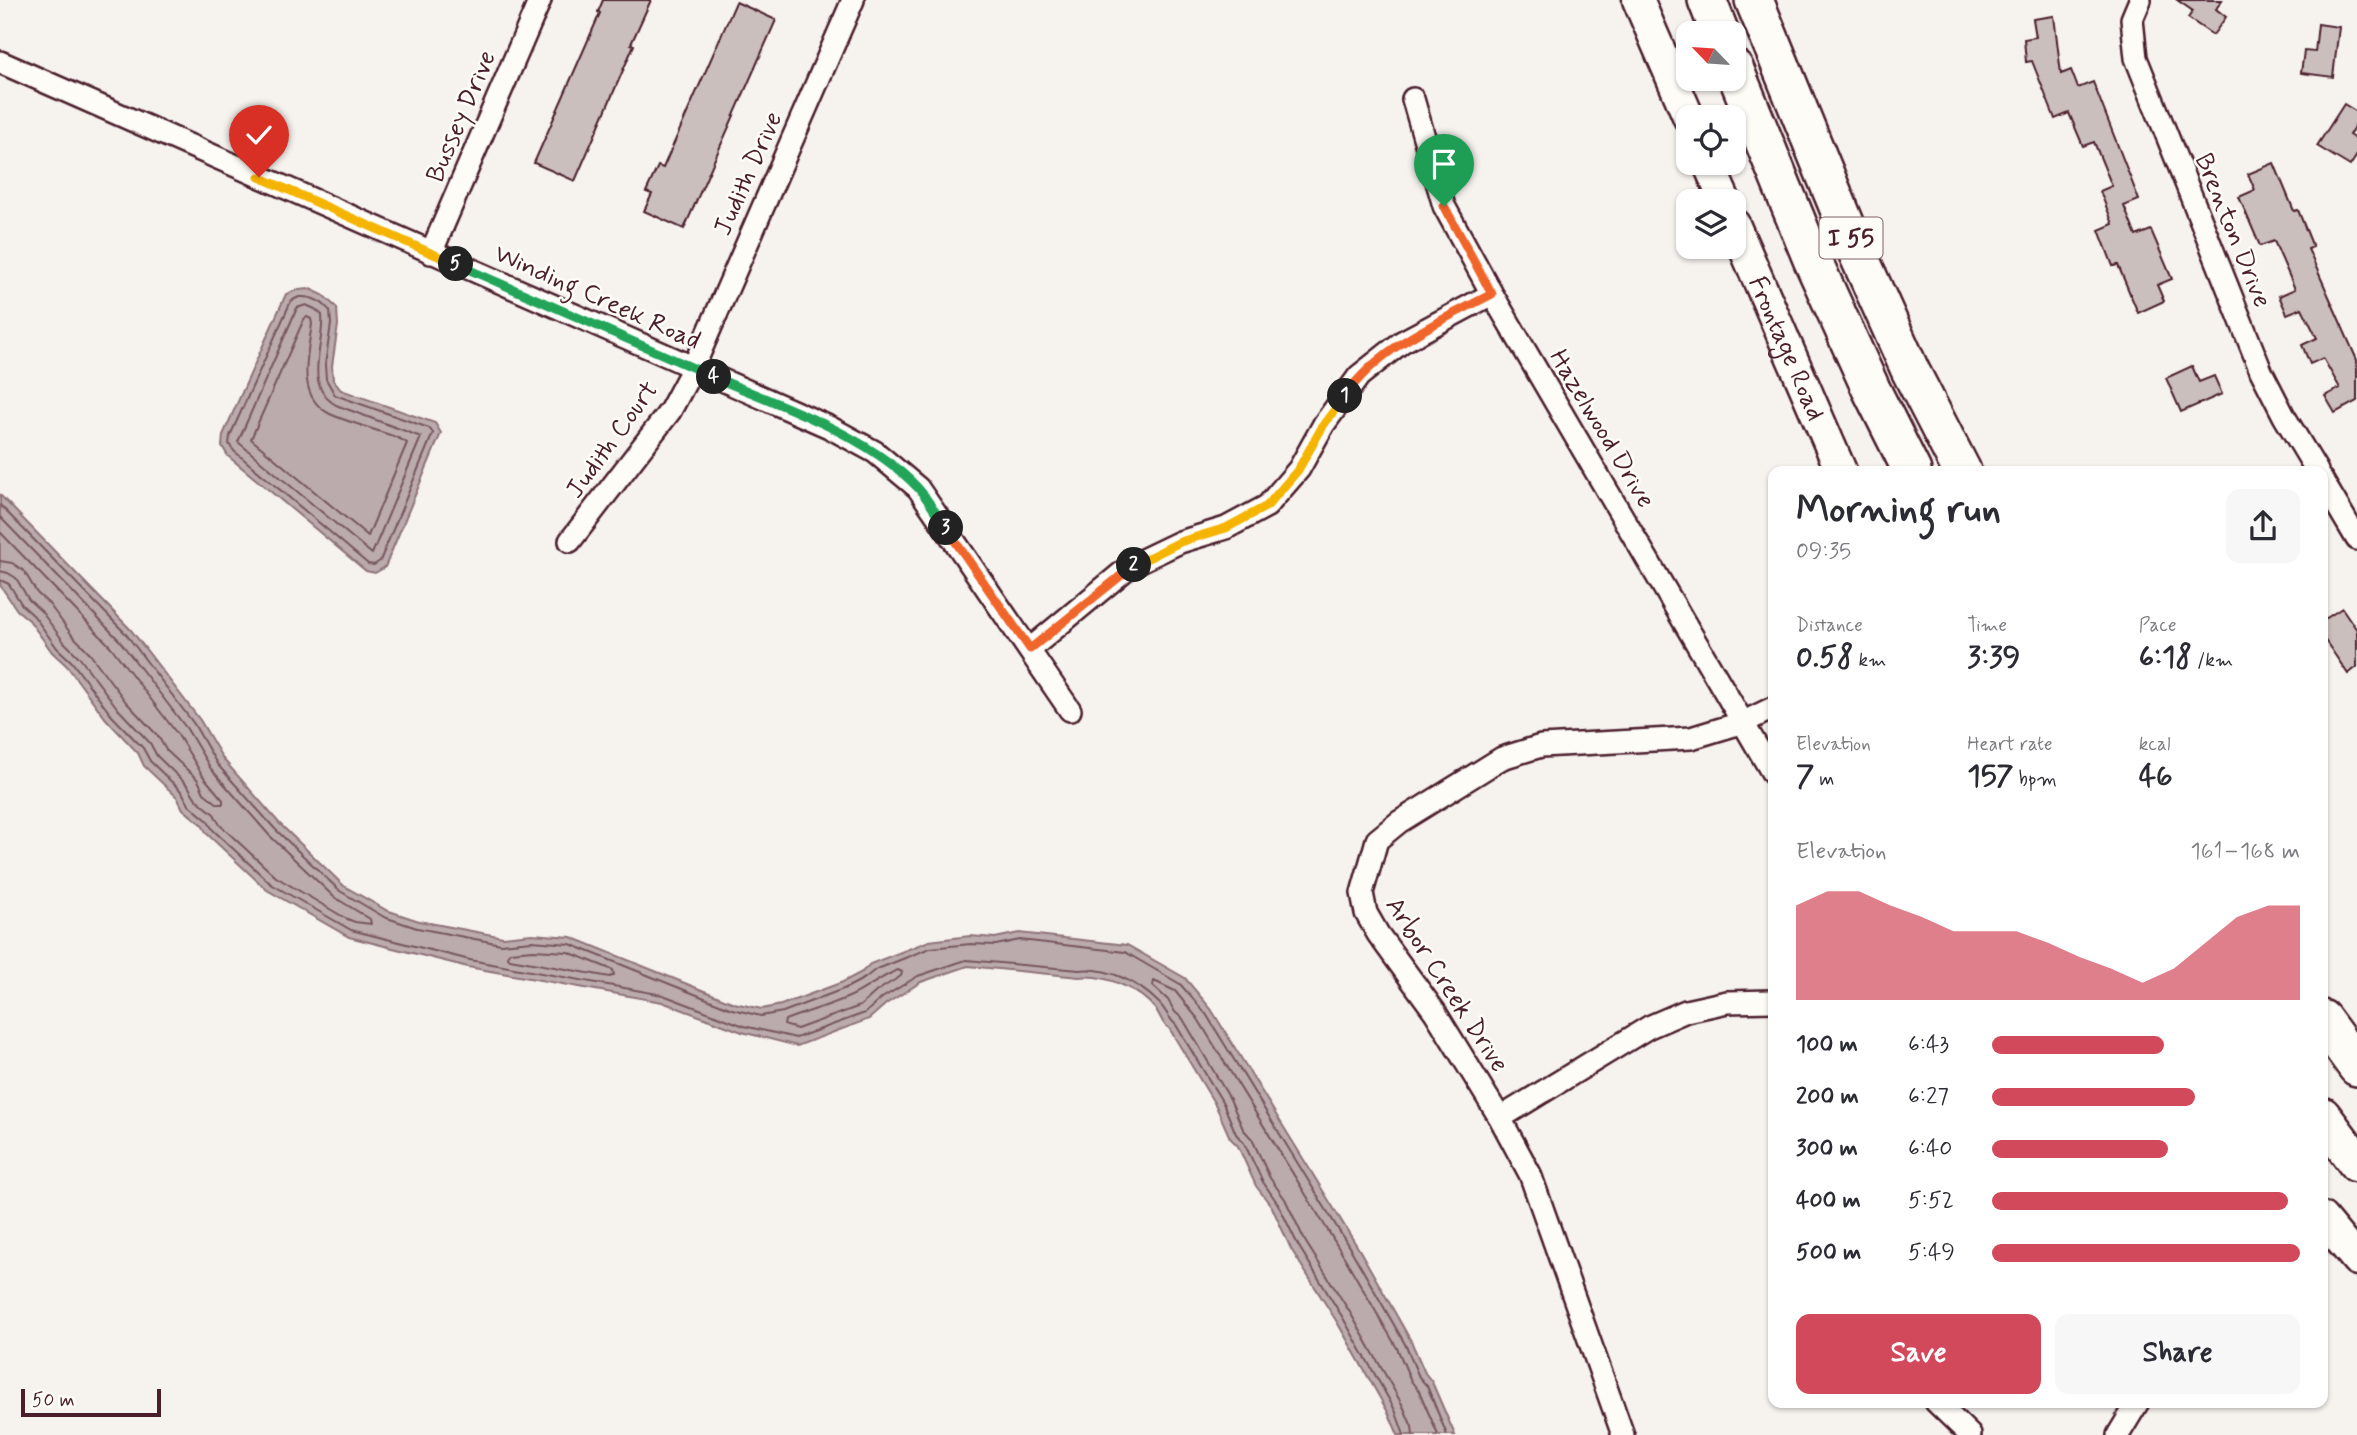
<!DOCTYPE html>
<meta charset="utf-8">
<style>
:root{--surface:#fff;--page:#f7f7f7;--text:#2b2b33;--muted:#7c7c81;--accent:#d1495b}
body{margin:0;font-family:Mynerve,sans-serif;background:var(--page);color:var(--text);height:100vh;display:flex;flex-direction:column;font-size:26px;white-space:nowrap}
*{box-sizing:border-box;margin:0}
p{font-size:23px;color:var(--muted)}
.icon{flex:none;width:38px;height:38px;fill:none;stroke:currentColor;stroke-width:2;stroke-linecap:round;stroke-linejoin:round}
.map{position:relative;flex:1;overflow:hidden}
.side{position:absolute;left:1768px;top:466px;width:560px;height:942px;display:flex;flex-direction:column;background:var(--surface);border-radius:14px;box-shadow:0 2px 5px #0004}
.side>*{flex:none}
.needle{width:46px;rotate:295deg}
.fabs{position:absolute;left:1676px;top:21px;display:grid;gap:14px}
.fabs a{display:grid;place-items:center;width:70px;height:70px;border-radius:14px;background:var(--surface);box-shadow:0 2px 5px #0004;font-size:35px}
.scale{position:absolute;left:21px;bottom:18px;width:140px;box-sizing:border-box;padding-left:7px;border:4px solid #4a1f2b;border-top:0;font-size:19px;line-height:24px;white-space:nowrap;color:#4a1f2b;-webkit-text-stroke:5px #fdfcf7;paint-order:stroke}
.pin{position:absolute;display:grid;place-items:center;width:60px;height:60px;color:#fff;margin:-72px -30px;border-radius:50% 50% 50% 0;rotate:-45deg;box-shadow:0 0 7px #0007}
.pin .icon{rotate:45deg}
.km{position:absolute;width:35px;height:35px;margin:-18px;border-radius:50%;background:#222;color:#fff;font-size:19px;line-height:35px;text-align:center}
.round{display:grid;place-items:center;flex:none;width:74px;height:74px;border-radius:14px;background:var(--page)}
.headline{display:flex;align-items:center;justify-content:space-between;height:119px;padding:0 28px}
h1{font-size:38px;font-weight:700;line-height:52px}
.stats{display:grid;grid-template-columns:repeat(3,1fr);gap:10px;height:119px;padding:7px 28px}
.stats div{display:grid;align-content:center}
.stats b{font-size:30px;font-weight:700}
.stats small{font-size:19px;font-weight:400}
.stats p{font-size:19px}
.chart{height:196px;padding:14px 28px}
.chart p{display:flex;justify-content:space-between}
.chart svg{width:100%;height:126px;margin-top:7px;fill:var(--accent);opacity:.7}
.button{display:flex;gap:14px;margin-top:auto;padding:14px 28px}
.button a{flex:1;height:80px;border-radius:14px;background:var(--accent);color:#fff;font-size:28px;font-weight:700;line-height:80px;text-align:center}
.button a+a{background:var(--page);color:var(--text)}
ul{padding:0 28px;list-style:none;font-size:23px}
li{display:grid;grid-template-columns:112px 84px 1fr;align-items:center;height:52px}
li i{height:18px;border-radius:9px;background:var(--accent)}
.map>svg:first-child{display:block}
.water{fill:#bbabac;stroke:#8e7378;stroke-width:2}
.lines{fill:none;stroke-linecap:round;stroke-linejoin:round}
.shore{stroke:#77575f;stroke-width:2}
.building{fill:#cbbfbe;stroke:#4a1f2b;stroke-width:2}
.street-casing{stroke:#4a1f2b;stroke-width:26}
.secondary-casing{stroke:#4a1f2b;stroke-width:35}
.highway-casing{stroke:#4a1f2b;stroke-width:42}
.street{stroke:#fdfcf7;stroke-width:21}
.secondary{stroke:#fdfcf7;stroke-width:30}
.highway{stroke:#fdfcf7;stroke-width:37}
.split-1-casing{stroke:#fff;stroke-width:14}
.split-2-casing{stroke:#fff;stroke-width:14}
.split-3-casing{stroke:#fff;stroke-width:14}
.split-4-casing{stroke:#fff;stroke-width:14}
.split-5-casing{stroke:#fff;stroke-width:14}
.split-6-casing{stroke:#fff;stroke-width:14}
.split-1{stroke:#f0652b;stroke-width:9}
.split-2{stroke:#f5b400;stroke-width:9}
.split-3{stroke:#f0652b;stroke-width:9}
.split-4{stroke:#22a559;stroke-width:9}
.split-5{stroke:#22a559;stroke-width:9}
.split-6{stroke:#f5b400;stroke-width:9}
.labels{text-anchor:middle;stroke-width:5;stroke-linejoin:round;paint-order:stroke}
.shield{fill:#fdfcf7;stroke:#806168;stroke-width:2}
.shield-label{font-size:24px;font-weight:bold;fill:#4a1f2b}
.street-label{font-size:26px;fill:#4a1f2b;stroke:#fdfcf7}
</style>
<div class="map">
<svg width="2357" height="1435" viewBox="0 0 2357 1435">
<rect width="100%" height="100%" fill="#f6f3ef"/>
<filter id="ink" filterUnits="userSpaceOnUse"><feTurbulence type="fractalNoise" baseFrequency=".0143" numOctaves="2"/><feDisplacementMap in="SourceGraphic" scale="14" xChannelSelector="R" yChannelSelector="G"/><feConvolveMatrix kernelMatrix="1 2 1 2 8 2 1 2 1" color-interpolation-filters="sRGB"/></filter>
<g filter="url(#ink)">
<path class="water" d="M310,289L323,295L337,308L338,325L332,366L333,380L341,390L435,423L441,433L385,567L375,573L366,571L228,456L222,446L223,435L286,294L297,290Z
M0,495L131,630L200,720L223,759L280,824L344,886L386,910L419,921L503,937L532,934L571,937L734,1003L762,1009L781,1005L843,982L862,972L870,964L929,941L970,936L995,938L1019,933L1127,945L1185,978L1211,1009L1360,1251L1411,1341L1425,1373L1432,1382L1455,1435H1398L1389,1414L1337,1322L1291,1249L1272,1207L1256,1186L1238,1146L1230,1138L1216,1106L1169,1028C1161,1024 1162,1017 1156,1010C1140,989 1105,974 1079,977L968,966L921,982L886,1004L869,1019L797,1046L742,1032L662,1002L468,967L349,937L267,890L207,834L202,825L183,809L177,797L144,766L138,753L106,719L67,666L52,652L29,620L17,610L0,585Z"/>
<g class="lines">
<path class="shore" d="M299,297C312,296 322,301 330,311L331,324L325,365L326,379L335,395L429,428L433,433L380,561L374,565L368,564L234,451L229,444L230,436L291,301Z
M306,305L315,309L322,315C325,346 302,385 336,405L421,437L372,554L238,442L297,308Z
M307,317L311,319L312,324C308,353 295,397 330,414C343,420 358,424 372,429C383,433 398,436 407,443L368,536L251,439L304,319Z
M0,505L126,634L194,724L217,764L275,829L340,891L384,917L417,928L501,944L532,941L570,944L732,1009L761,1016L783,1012L846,988L865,978L875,970L930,948L971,944L996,945L1020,940L1125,952L1180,984L1206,1014L1354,1255L1405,1344L1419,1377L1427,1386L1447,1435
M0,517L119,640L187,729L211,769L269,835L334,897L370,919L371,924L355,922L345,918L276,877L220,825L214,814L196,799L188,786L157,756L150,743L118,709L79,657L64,642L41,611L29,600L16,578L8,573L0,571
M0,532L111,647L178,735L203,776L223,800V804H218L204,793L198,780L166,750L158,736L126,702L87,650L72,635L49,604L37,593L24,571L12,563L0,561
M0,580L9,584L22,605L34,616L57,648L72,662L111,715L143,748L150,761L182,792L189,805L207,820L213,830L271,884L351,930L470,960L663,995L744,1026L796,1038L865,1013L882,998L918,976L966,960L1079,970C1108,967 1138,982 1159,1003C1166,1010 1168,1018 1176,1025L1223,1103L1236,1134L1244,1143L1263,1182L1278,1204L1298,1245L1343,1318L1395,1410L1404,1435
M533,950L568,952L613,970L614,975L610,977L510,959L507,956L510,952Z
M898,970L902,972L901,976L877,991L860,1006L797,1029L784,1025L785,1020C806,1012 828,1006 849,997C867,989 880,977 898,970Z
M1413,1435L1412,1427L1403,1406L1351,1314L1305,1241L1285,1199L1270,1178L1252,1139L1243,1129L1230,1099L1183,1019L1175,1012L1168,1000L1153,986L1154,981L1175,991L1198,1019L1346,1260L1397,1348L1411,1381L1419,1391L1438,1435"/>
</g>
<path class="building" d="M603,0H651L631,44L634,45L575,181L534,163L600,13L598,12Z
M2177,0H2222L2216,9L2226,17L2213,35L2188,18L2193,11Z
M736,2L776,20L684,229L644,211L652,194L646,192L658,166L663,168Z
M2054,16L2061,74L2071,70L2078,88L2093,82L2139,200L2124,206L2136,236L2151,230L2172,279L2157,285L2164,301L2138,313L2118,265L2113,266L2099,230L2113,224L2100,191L2112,186L2094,142L2083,146L2069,113L2055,119L2032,61L2026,62L2024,39L2036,37L2033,19Z
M2318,24L2339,27L2333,77L2301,73L2304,51L2315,52Z
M2344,104L2357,112V122L2349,135L2357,140V155L2350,166L2317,146Z
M2274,163L2294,211L2298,210L2313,247L2308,249L2357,360V401L2335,413L2325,396L2340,388L2323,358L2310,364L2302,345L2317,338L2302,308L2287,314L2279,296L2295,289L2274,241L2260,246L2239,197L2255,190L2248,174Z
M2192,366L2199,382L2214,376L2222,394L2181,412L2166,378Z
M2342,608L2357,630V667L2348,674L2322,636V621Z"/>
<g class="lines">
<g class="street-casing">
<path id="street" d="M2140,0L2132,19L2136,58L2261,371L2284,416L2317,471
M0,62L829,427L875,452L918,488L1070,710
M1413,99L1444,206L1492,294L1773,774
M431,253L540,0
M2322,480L2357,539
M570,541L670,411L693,368L853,0
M1030,649L1130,566L1180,542L1226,528L1267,506L1299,469L1324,424L1359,376L1402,342L1492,294
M1500,1118L1649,1027L1686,1011L1727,1002L1773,1001
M1936,1402L1970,1435
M1623,1435L1530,1174L1500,1118L1435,1012L1378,934L1366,913L1362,893L1377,840L1399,822L1502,758L1541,746L1691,738L1744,722L1773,708
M2118,1435L2138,1402"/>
</g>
<g class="secondary-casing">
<g id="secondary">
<path d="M1638,0L1689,118"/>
<path d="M1708,163L1725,201"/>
<path id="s1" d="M1734,224L1841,471"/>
<path d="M2322,1218L2357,1260"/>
</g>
</g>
<g class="highway-casing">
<path id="highway" d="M1707,0L1720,33
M1754,0L1853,243L1910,370L1962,471
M1734,68L1812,259L1871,389L1912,471
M2322,1019L2357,1067
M2322,1116L2357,1163"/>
</g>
<use href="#street" class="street"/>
<use href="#secondary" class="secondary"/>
<use href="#highway" class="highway"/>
</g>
</g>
<g class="lines" filter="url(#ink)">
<g class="split-1-casing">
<path id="split-1" d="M1345,396C1380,346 1439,322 1492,294L1444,206"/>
</g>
<g class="split-2-casing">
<path id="split-2" d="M1134,565L1180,542L1226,528L1267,506L1298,470L1324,424L1345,396"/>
</g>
<g class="split-3-casing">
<path id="split-3" d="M946,528L1030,649L1134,565"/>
</g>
<g class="split-4-casing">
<path id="split-4" d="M714,377C781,406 867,434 918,488C928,499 937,515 946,528"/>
</g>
<g class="split-5-casing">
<path id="split-5" d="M456,264L714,377"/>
</g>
<g class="split-6-casing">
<path id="split-6" d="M259,177L456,264"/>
</g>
<use href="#split-1" class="split-1"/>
<use href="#split-2" class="split-2"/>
<use href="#split-3" class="split-3"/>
<use href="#split-4" class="split-4"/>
<use href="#split-5" class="split-5"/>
<use href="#split-6" class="split-6"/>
</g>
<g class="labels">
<rect class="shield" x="1819.5" y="217.5" width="63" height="41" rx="5"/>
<g class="shield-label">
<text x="1851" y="246">I 55</text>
</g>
<g class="street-label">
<text transform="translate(460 116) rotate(-67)" y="9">Bussey Drive</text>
<text transform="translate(747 173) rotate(-66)" y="9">Judith Drive</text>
<text transform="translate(2234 230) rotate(68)" y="9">Brenton Drive</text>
<text transform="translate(598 296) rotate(24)" y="9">Winding Creek Road</text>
<text dy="9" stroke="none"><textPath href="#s1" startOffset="135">Frontage Road</textPath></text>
<text transform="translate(1603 428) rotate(59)" y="9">Hazelwood Drive</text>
<text transform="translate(611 439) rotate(-54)" y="9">Judith Court</text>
<text transform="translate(1448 984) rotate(57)" y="9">Arbor Creek Drive</text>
</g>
</g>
</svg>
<div class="fabs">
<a><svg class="needle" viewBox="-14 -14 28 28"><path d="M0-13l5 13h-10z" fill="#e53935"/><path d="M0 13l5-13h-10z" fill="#7c7c81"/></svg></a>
<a><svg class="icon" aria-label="locate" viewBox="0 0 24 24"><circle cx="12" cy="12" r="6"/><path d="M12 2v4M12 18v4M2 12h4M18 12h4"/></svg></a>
<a><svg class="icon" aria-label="layers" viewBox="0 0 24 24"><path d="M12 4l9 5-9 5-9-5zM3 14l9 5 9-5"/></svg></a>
</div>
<div class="scale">50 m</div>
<div class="pin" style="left:1444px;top:206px;background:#1e9e55"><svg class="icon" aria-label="arrive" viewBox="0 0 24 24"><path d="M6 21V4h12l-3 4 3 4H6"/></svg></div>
<div class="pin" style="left:259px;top:177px;background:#d93025"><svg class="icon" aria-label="check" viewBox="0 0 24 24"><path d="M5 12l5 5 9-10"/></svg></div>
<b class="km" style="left:1345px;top:396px">1</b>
<b class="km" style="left:1134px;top:565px">2</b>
<b class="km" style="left:946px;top:528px">3</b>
<b class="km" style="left:714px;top:377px">4</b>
<b class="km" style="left:456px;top:264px">5</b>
<section class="side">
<div class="headline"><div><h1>Morning run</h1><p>09:35</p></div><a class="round"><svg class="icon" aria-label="share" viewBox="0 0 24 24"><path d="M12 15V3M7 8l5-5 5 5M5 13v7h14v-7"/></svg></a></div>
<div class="stats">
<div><p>Distance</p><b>0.58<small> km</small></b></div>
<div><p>Time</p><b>3:39</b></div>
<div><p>Pace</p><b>6:18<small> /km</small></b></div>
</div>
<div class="stats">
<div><p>Elevation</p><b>7<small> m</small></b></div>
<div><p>Heart rate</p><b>157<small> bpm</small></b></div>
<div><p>kcal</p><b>46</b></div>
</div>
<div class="chart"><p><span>Elevation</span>161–168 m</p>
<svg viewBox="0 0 160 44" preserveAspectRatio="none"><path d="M0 44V11L10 6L20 6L30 11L40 15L50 20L60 20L70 20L80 24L90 29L100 33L110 38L120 33L130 24L140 15L150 11L160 11V44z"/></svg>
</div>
<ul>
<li><b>100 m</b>6:43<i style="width:56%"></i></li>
<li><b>200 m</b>6:27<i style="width:66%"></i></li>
<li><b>300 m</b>6:40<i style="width:57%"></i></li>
<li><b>400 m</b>5:52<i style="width:96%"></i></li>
<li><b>500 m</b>5:49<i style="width:100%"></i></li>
</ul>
<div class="button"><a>Save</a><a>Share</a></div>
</section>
</div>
